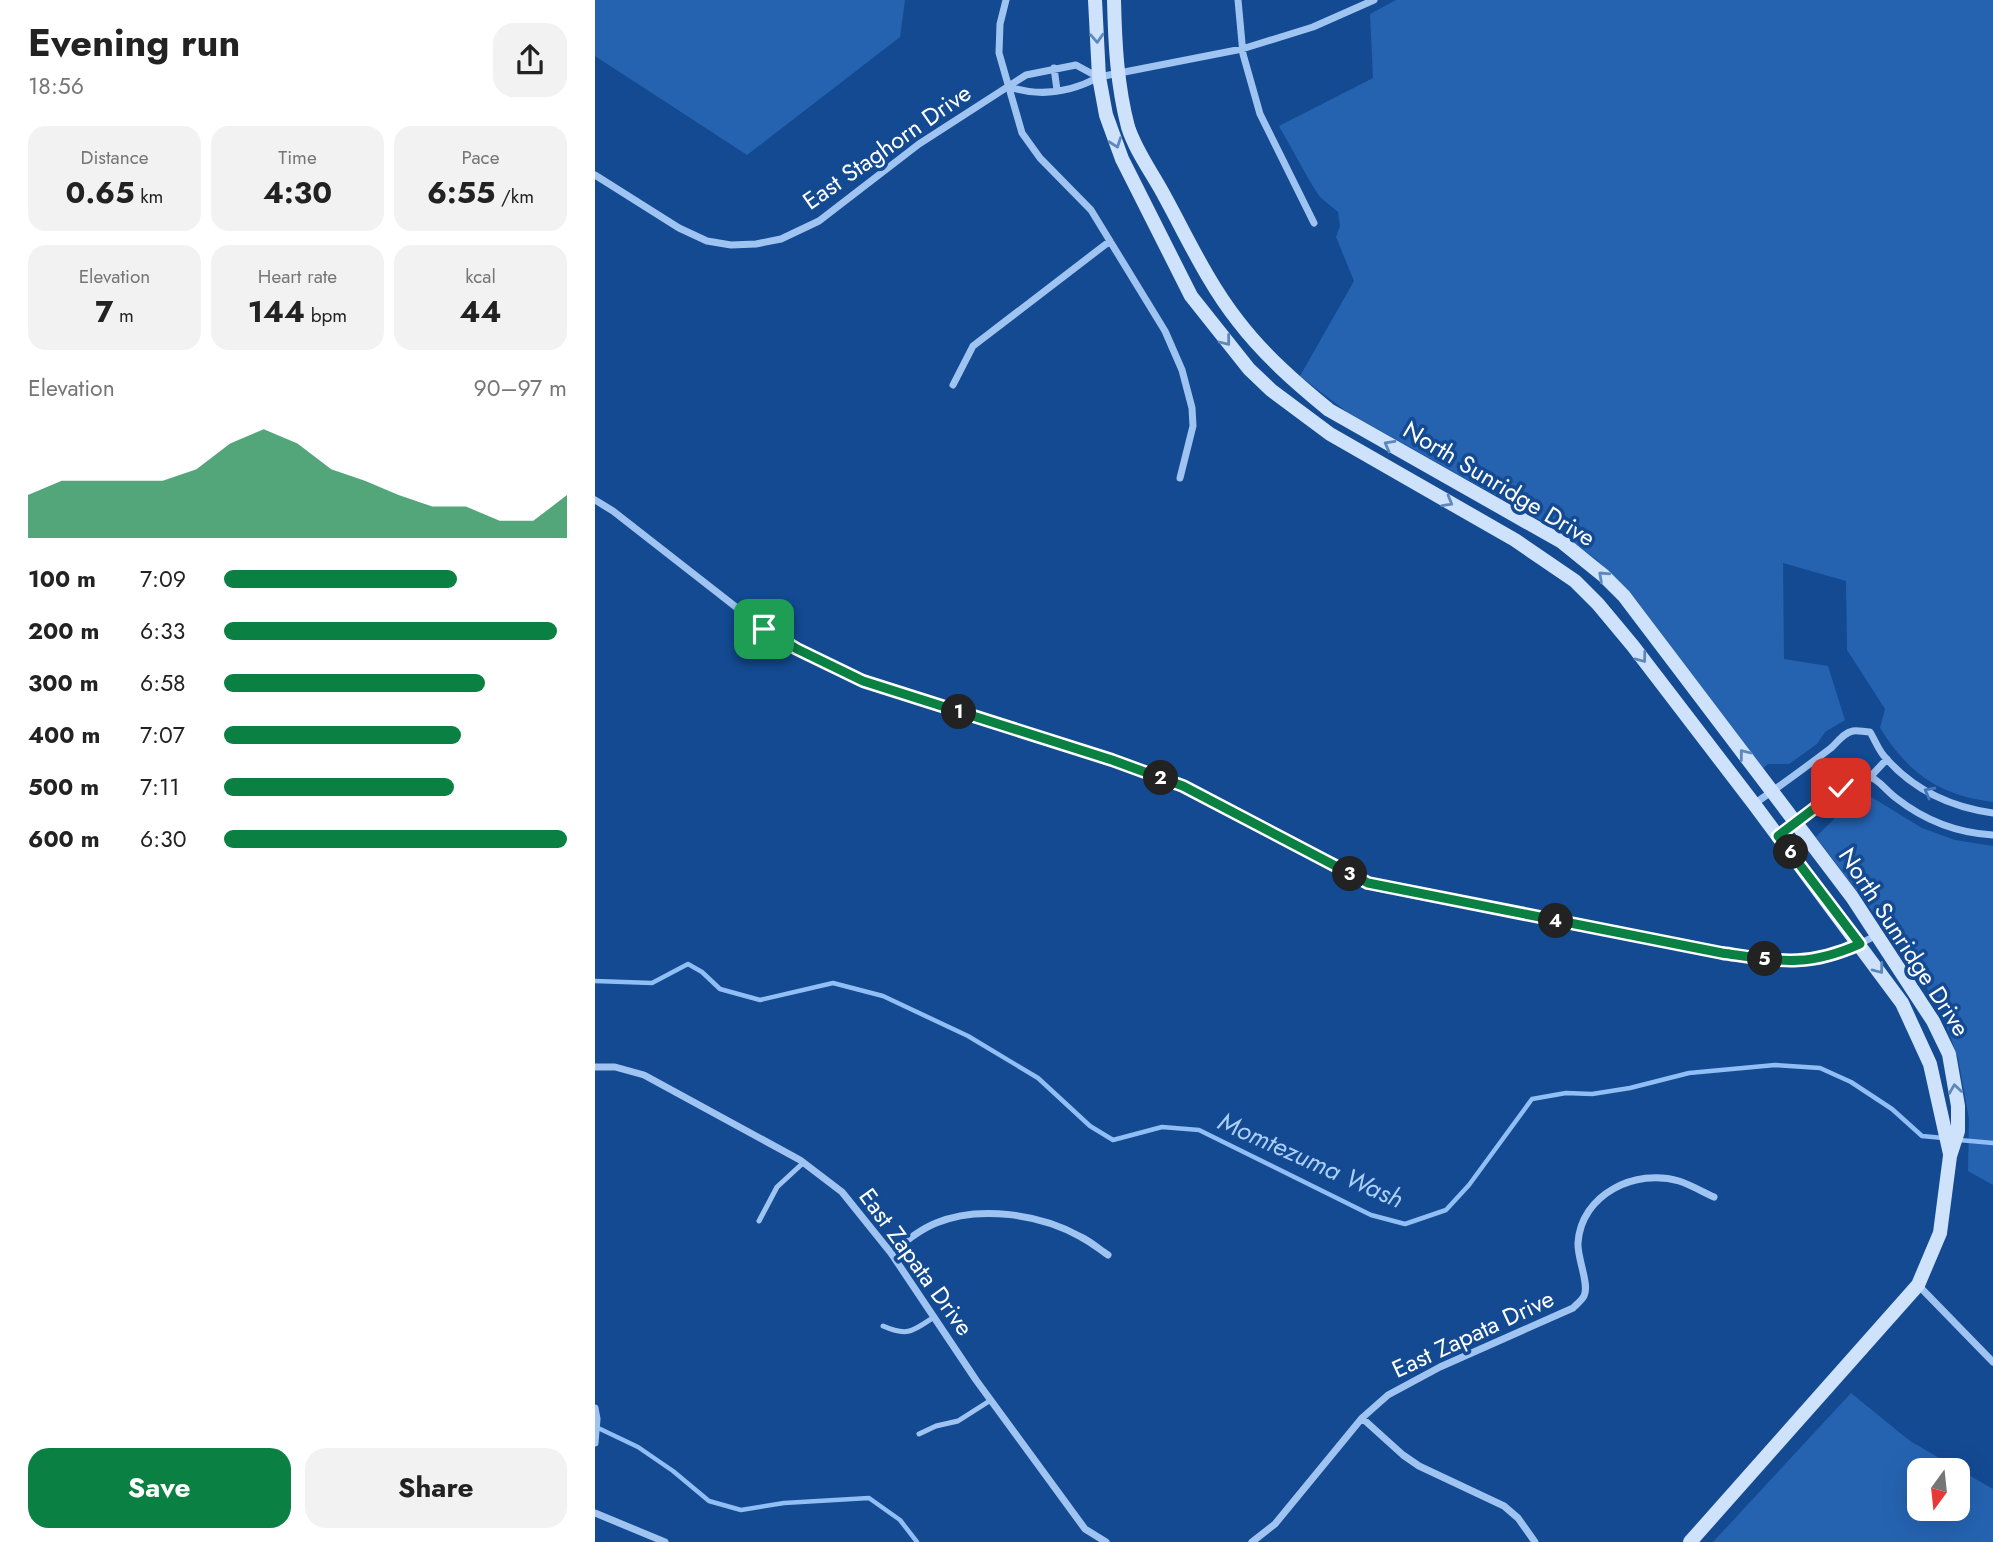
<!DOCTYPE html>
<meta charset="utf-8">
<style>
:root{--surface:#fff;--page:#f2f2f2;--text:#222;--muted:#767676;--accent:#0b8043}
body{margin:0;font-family:Jost,sans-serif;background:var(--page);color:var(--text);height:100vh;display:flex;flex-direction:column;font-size:26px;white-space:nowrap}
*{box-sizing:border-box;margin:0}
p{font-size:23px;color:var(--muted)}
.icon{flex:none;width:38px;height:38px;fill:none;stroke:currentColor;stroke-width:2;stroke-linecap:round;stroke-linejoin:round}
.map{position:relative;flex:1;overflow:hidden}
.sheet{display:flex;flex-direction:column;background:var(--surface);width:595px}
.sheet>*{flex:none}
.needle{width:46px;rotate:195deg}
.buttons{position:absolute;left:1312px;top:1458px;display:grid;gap:14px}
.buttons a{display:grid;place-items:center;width:63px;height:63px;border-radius:14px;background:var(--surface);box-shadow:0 7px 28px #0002;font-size:35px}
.pin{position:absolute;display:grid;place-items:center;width:60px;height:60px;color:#fff;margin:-30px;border-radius:14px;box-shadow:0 4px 10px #0006}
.km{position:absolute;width:35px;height:35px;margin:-18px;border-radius:50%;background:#222;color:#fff;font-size:19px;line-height:35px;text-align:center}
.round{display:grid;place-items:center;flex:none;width:74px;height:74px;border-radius:21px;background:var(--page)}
.head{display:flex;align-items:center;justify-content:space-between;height:119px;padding:0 28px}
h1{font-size:38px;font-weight:700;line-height:52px}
.figures{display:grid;grid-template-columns:repeat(3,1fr);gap:10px;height:119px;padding:7px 28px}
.figures div{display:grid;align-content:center;border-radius:18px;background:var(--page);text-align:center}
.figures b{font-size:30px;font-weight:700}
.figures small{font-size:19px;font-weight:400}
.figures p{font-size:19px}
.chart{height:196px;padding:14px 28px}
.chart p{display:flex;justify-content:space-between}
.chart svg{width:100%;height:126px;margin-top:7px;fill:var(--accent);opacity:.7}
.cta{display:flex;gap:14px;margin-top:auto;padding:14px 28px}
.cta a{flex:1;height:80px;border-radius:21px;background:var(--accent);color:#fff;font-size:28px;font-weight:700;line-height:80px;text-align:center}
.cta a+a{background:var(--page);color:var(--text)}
ul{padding:0 28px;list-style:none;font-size:23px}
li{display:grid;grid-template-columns:112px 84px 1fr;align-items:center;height:52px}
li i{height:18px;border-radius:9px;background:var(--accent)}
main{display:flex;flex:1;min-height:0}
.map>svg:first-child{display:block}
.green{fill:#2563b1;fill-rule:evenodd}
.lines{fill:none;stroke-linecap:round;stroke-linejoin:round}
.stream{stroke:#91bff5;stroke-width:4.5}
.lane{stroke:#a0c4f2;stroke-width:5}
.street{stroke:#a0c4f2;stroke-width:7}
.secondary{stroke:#cee2fc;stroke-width:14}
.oneway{stroke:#5e87bc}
.oneway2{stroke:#4475b4}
.route-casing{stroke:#fff;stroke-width:14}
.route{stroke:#0b8043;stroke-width:9}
.labels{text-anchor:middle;stroke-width:7;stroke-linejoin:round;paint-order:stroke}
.street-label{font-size:24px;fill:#fff;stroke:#134a92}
.water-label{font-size:26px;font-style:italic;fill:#accff9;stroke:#134a92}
</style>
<main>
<section class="sheet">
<div class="head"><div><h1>Evening run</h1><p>18:56</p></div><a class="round"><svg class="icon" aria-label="share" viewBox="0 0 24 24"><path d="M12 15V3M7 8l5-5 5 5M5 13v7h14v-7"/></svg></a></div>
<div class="figures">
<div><p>Distance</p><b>0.65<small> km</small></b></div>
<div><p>Time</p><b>4:30</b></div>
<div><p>Pace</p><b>6:55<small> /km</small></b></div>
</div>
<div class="figures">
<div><p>Elevation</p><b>7<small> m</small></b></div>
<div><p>Heart rate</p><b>144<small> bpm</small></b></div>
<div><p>kcal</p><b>44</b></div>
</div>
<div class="chart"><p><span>Elevation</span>90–97 m</p>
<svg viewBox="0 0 160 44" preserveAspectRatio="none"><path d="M0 44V29L10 24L20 24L30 24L40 24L50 20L60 11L70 6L80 11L90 20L100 24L110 29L120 33L130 33L140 38L150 38L160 29V44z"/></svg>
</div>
<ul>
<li><b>100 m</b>7:09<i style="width:68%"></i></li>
<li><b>200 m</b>6:33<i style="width:97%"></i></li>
<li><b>300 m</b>6:58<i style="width:76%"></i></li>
<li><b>400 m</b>7:07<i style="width:69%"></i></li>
<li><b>500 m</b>7:11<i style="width:67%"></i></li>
<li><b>600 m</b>6:30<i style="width:100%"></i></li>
</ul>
<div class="cta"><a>Save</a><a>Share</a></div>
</section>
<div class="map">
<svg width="1398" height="1542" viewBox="0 0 1398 1542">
<rect width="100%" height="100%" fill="#134a92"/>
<path class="green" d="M0,0H310L305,37L152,155L0,56Z
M801,0H1398V802C1344,795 1314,774 1285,728L1290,709L1252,650L1251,581L1188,563L1189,659L1233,666L1250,720L1230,732L1222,744L1194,764H1173L1167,769L1042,601L1002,560L959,528L752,412L705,376L759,281L741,237L745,226L743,212L725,197L717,185L684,126L778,78L775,14Z
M1273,795L1327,828L1360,840L1398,846V1185L1373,1171L1374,1119L1363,1058L1345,1008L1308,952L1221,837L1258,800Z
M1256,1393L1315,1441L1398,1489V1542H1118ZM1325,1470H1363V1508H1325Z"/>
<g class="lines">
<path class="stream" d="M0,981L57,983L93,964L107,972L125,989L165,1000L238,983L288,996L373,1036L443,1078L495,1126L518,1140L567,1127L604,1130L776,1215L810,1224L851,1210L874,1185L937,1099L971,1093L997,1094L1035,1088L1094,1073L1180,1065L1225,1068L1256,1082L1297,1109L1327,1136L1348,1138
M1364,1140L1398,1143
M1,1427L43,1447L78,1471L114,1501L146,1510L189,1503L274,1498L305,1520L322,1542"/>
<path class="lane" d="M164,1221L182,1187L208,1163
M288,1326C313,1337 318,1331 339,1317
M324,1434L341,1426L363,1421L396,1400"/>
<path class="street" d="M411,0L405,24L404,53L427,133L445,158L496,210L570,331L587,370L597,408L598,426L585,478
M643,0L648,54L665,114L719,223
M459,68L462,90
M415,87C445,97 476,92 504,77L647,49L718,27L779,0
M0,175L84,228L112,241L136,245L161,244L186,239L224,221L324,144L431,75L481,65L503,77
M358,385L378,346L515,241
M0,500L18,511L169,629L202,649L268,681L517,760L588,786L773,883L1127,953C1154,957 1182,963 1210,961C1235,959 1259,947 1282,935
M1223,758L1246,788
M1276,776L1292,759
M1159,804C1185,786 1211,767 1236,748C1243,742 1248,733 1258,731C1263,730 1269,732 1275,732C1280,740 1283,749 1289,756C1317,789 1355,807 1398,813
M1183,836L1266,774C1283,777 1288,788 1301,798C1329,820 1362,833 1398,835
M0,1067H20L49,1075L205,1160L247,1192L296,1253L381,1380L490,1529L511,1542
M296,1253C310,1242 324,1230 341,1223C384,1205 446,1214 486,1237C496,1242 504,1249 513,1255
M1323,1285L1398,1362
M0,1408L2,1419L0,1443
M767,1418L808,1455L824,1466L909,1506L923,1518L940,1542
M0,1513L70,1542
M657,1542L680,1524L767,1418L793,1395L845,1367L978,1308C981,1305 987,1300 989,1296C995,1285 982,1258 983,1243C986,1194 1041,1168 1084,1181C1096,1185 1108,1192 1119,1197"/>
<path class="secondary" d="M500,0L504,77L511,115L527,159L596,296L654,369L676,390L735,434L920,540L980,581L1003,604L1038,646L1159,804L1307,1003L1335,1064L1355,1154
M519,0C520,43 522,85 533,127C541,152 558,174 570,197C593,239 613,283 643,321C669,355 701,383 734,410L967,542L1009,576L1029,596L1257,897L1338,1021L1354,1054L1363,1106V1131L1355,1156L1345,1233L1323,1285L1095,1542"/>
</g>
<defs><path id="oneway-chevron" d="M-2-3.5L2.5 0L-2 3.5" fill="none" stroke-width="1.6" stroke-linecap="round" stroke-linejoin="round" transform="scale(1.75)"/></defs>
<g class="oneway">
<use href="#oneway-chevron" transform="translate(502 38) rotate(87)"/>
<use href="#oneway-chevron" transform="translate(521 143) rotate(70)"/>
<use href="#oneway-chevron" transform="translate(631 341) rotate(52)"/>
<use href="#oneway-chevron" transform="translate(794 445) rotate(-151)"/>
<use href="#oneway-chevron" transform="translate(853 502) rotate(30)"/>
<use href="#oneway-chevron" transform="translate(1008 576) rotate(-137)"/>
<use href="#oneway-chevron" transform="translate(1047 658) rotate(53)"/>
<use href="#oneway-chevron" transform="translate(1149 754) rotate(-128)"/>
<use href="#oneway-chevron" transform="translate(1284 969) rotate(53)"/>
<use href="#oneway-chevron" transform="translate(1360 1089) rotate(-98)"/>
</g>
<use class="oneway2" href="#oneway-chevron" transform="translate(1334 792) rotate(-152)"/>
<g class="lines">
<g class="route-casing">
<path id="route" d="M169,629L202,649L268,681L517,760L588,786L773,883L1127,953C1184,961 1211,968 1265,944L1183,836L1246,788"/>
</g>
<use href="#route" class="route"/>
</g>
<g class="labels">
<g class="street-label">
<text transform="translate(292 147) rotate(-35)" y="8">East Staghorn Drive</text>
<text transform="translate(904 484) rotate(31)" y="8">North Sunridge Drive</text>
<text transform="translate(1309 942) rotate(57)" y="8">North Sunridge Drive</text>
<text transform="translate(321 1262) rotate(54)" y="8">East Zapata Drive</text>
<text transform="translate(878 1334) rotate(-25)" y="8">East Zapata Drive</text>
</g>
<g class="water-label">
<text transform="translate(716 1160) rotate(24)" y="9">Momtezuma Wash</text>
</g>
</g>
</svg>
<div class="buttons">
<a><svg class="needle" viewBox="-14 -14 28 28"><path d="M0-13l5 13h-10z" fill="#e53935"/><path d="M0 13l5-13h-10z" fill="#767676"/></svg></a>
</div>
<div class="pin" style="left:169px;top:629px;background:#1e9e55"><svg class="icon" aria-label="arrive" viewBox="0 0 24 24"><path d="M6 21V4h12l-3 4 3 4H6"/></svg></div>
<div class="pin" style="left:1246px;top:788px;background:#d93025"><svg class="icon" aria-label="check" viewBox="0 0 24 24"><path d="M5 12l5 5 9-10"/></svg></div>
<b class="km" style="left:364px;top:712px">1</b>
<b class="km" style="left:566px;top:778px">2</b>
<b class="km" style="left:755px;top:874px">3</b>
<b class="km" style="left:961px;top:921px">4</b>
<b class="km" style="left:1170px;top:959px">5</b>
<b class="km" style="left:1196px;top:852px">6</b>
</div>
</main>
